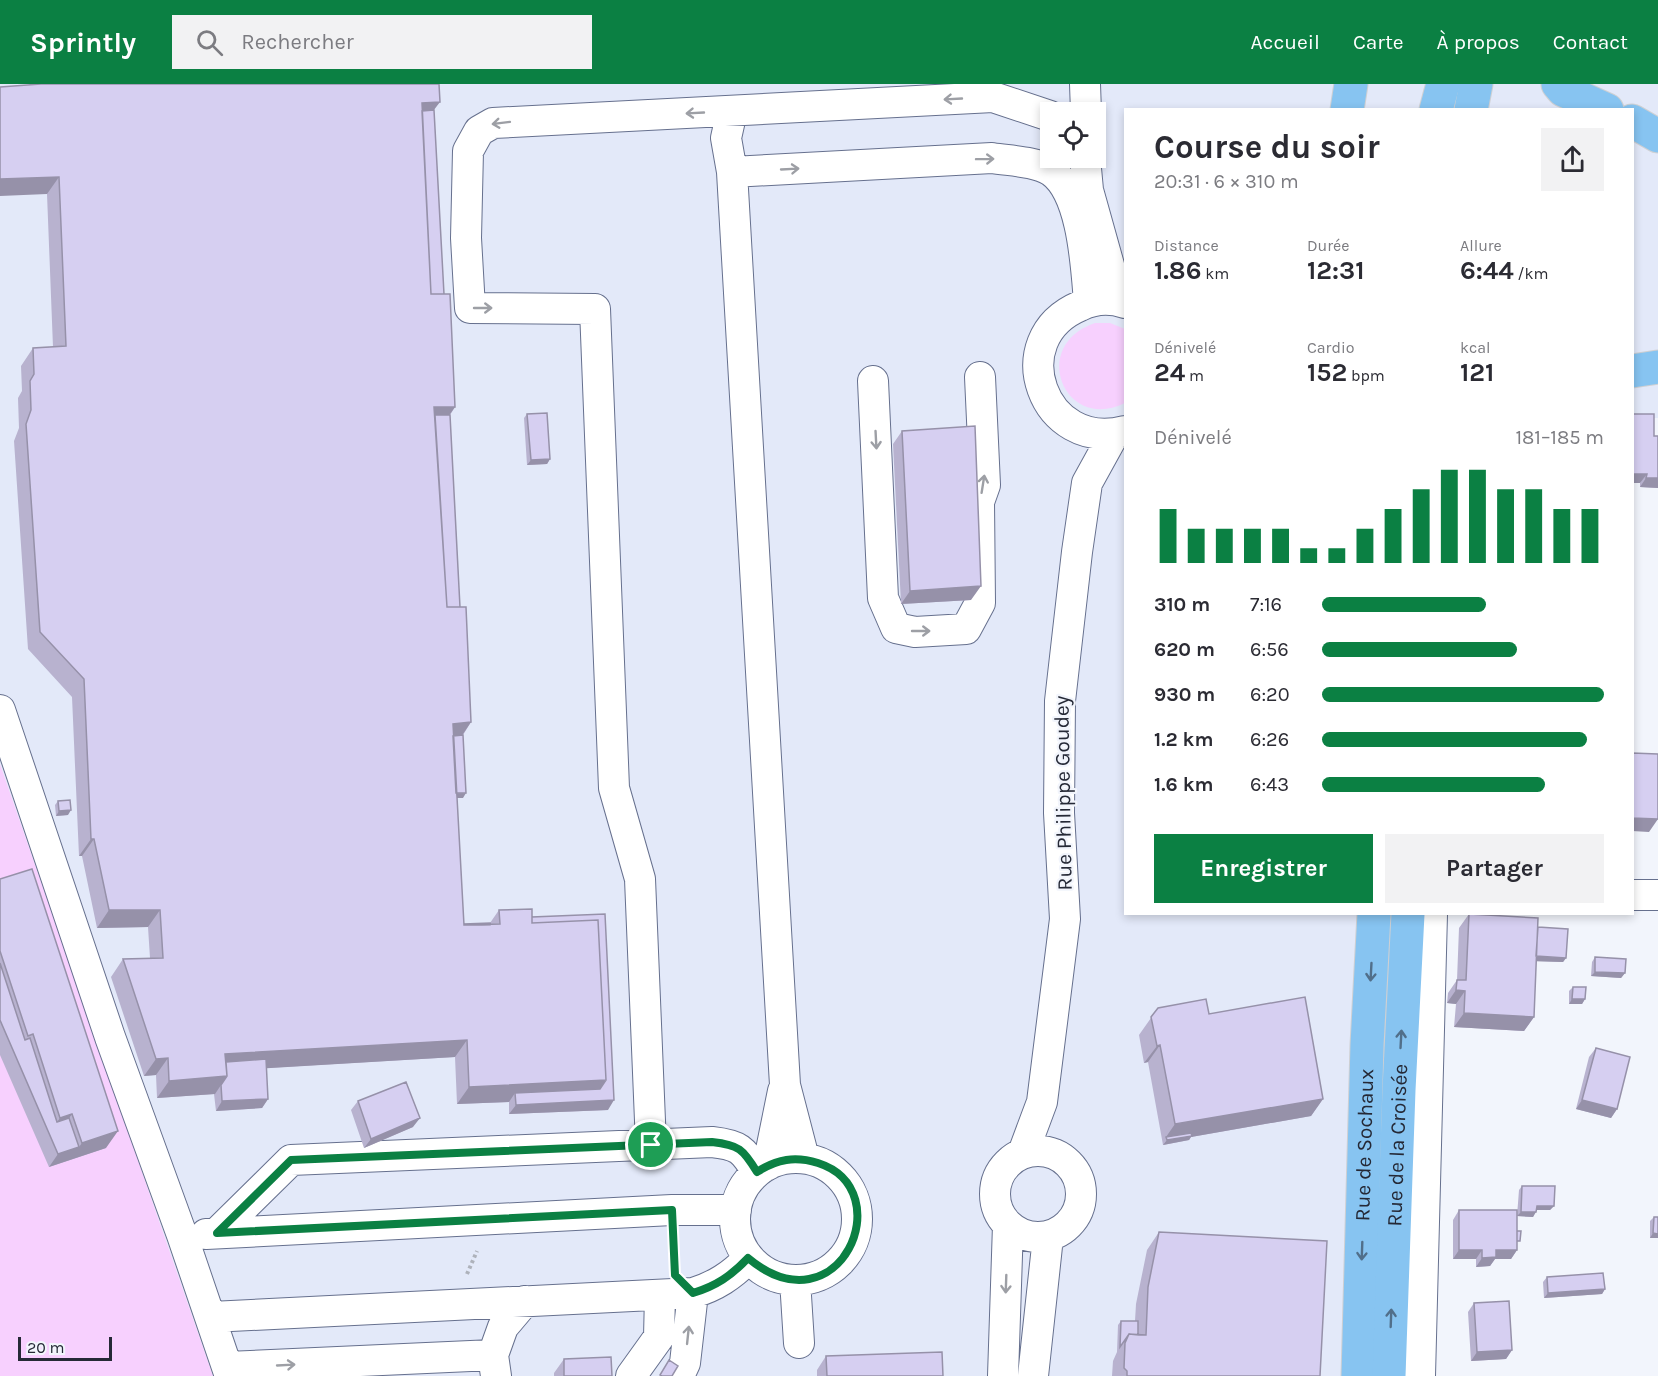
<!DOCTYPE html>
<html lang="fr">
<meta charset="utf-8">
<style>
:root{--surface:#fff;--page:#f2f2f3;--text:#2b2b33;--muted:#7c7c81;--accent:#0b8043}
body{margin:0;font-family:Karla,sans-serif;background:var(--page);color:var(--text);height:100vh;display:flex;flex-direction:column;font-size:22px;white-space:nowrap}
*{box-sizing:border-box;margin:0}
p{font-size:20px;color:var(--muted)}
.icon{flex:none;width:33px;height:33px;fill:none;stroke:currentColor;stroke-width:2;stroke-linecap:round;stroke-linejoin:round}
.map{position:relative;flex:1;overflow:hidden}
.drawer{position:absolute;left:1124px;top:24px;width:510px;height:807px;display:flex;flex-direction:column;background:var(--surface);border-radius:0px;box-shadow:0 3px 9px #0003}
.drawer>*{flex:none}
.tools{position:absolute;left:1040px;top:18px;display:grid;gap:12px}
.tools a{display:grid;place-items:center;width:66px;height:66px;border-radius:0px;background:var(--surface);box-shadow:0 3px 9px #0003;font-size:30px}
.scale{position:absolute;left:18px;bottom:15px;width:94px;box-sizing:border-box;padding-left:6px;border:3px solid #252936;border-top:0;font-size:16px;line-height:21px;white-space:nowrap;color:#252936;-webkit-text-stroke:4px #f2f5fc;paint-order:stroke}
.pin{position:absolute;display:grid;place-items:center;width:51px;height:51px;color:#fff;margin:-26px;border:3px solid #fff;border-radius:50%;box-shadow:0 2px 6px #0007}
.round{display:grid;place-items:center;flex:none;width:63px;height:63px;border-radius:0px;background:var(--page)}
.headline{display:flex;align-items:center;justify-content:space-between;height:102px;padding:0 30px}
h1{font-size:33px;font-weight:700;line-height:45px}
.figures{display:grid;grid-template-columns:repeat(3,1fr);gap:9px;height:102px;padding:6px 30px}
.figures div{display:grid;align-content:center}
.figures b{font-size:26px;font-weight:700}
.figures small{font-size:16px;font-weight:400}
.figures p{font-size:16px}
.chart{height:168px;padding:12px 30px}
.chart p{display:flex;justify-content:space-between}
.chart svg{width:100%;height:108px;margin-top:6px;stroke:var(--accent);stroke-width:6}
.button{display:flex;gap:12px;margin-top:auto;padding:12px 30px}
.button a{flex:1;height:69px;border-radius:0px;background:var(--accent);color:#fff;font-size:24px;font-weight:700;line-height:69px;text-align:center}
.button a+a{background:var(--page);color:var(--text)}
ul{padding:0 30px;list-style:none;font-size:20px}
li{display:grid;grid-template-columns:96px 72px 1fr;align-items:center;height:45px}
li i{height:15px;border-radius:8px;background:var(--accent)}
header{display:flex;align-items:center;gap:36px;box-sizing:border-box;height:84px;padding:0 30px;background:var(--accent);color:#fff}
header strong{font-size:28px}
nav{display:flex;gap:33px;margin-inline-start:auto;font-size:21px}
.search{width:420px;height:54px;background:var(--page);display:flex;align-items:center;gap:15px;box-sizing:border-box;padding:0 21px;border-radius:0px;color:var(--muted);font-size:22px}
.map>svg:first-child{display:block}
.built{fill:#e3e9f9;fill-rule:evenodd}
.grass{fill:#f7d0fe}
.lines{fill:none;stroke-linecap:round;stroke-linejoin:round}
.minor-casing{stroke:#66708e;stroke-width:32}
.major-casing{stroke:#cfd0d3;stroke-width:35}
.path{stroke:#aeb2bb;stroke-width:4;stroke-dasharray:3 3;stroke-linecap:butt}
.minor{stroke:#fff;stroke-width:30}
.major{stroke:#87c4f1;stroke-width:33}
.wall{fill:#b8b2cf}
.shaded-wall{fill:#9691a9}
.building{fill:#d6cff1;stroke:#9691a9;stroke-width:1.5}
.oneway{stroke:#9d9fa5}
.oneway2{stroke:#516f8a}
.route-casing{stroke:#fff;stroke-width:12}
.route{stroke:#0b8043;stroke-width:8}
.labels{text-anchor:middle;stroke-width:4.5;stroke-linejoin:round;paint-order:stroke}
.street-label{font-size:21px;fill:#252936;stroke:#f2f5fc}
</style>
<header>
<strong>Sprintly</strong>
<div class="search"><svg class="icon" aria-label="search" viewBox="0 0 24 24"><circle cx="10" cy="10" r="6"/><path d="M15 15l6 6"/></svg>Rechercher</div>
<nav><a>Accueil</a><a>Carte</a><a>À propos</a><a>Contact</a></nav>
</header>
<div class="map">
<svg width="1658" height="1292" viewBox="0 0 1658 1292">
<rect width="100%" height="100%" fill="#f2f5fc"/>
<path class="built" d="M0,0H1658V334H1632V26H1125V830H1439L1427,1292H213L0,680ZM1050,28H1095V74H1050Z"/>
<path class="grass" d="M1095,239H1110L1125,245V319C1065,349 1028,262 1095,239Z
M0,680L213,1292H0Z"/>
<g class="lines">
<g class="minor-casing">
<path id="minor" d="M1085,0L1086,28
M732,27L726,54L732,88L785,1001L804,1074
M1085,74L1088,106L1119,217
M732,88L992,74C1010,77 1035,77 1051,87C1083,109 1086,183 1089,218
M1125,219C1110,214 1094,215 1080,222C1002,255 1043,369 1125,347
M873,297L883,514L896,544L915,548L966,545L980,519L979,418L985,401L980,293
M0,626L110,953L182,1151L230,1292
M1632,811H1658
M651,1061L640,795L614,704L595,225L470,224L466,154L468,67L479,47L493,39L993,13L1050,32
M995 1110a43 43 0 1 1 86 0a43 43 0 1 1-86 0Z
M1023,1069L1042,1018L1065,835L1059,729L1060,617L1077,468L1087,399L1114,350
M735 1135a61 61 0 1 1 122 0a61 61 0 1 1-122 0Z
M768,1081L783,1007
M217,1149L291,1076L712,1058C739,1061 743,1065 757,1088
M206,1150L672,1126H736
M795,1196L799,1259
M211,1233L693,1209C716,1202 731,1192 749,1174
M493,1271L503,1243L525,1217
M227,1283L493,1271L496,1292
M631,1292L659,1253L660,1211
M679,1292L685,1279L693,1209
M1003,1292L1008,1141
M1033,1292L1048,1153
M1420,1292L1432,830"/>
</g>
<g class="major-casing">
<g id="major">
<path d="M1558,0L1563,6L1607,26"/>
<path d="M1347,26L1351,0"/>
<path d="M1436,26L1443,0"/>
<path d="M1471,26L1476,0"/>
<path d="M1632,37L1658,52"/>
<path d="M1632,287L1658,283"/>
<path id="s1" d="M1358,1292L1367,961L1374,830"/>
<path id="s2" d="M1389,1292L1399,1006L1408,830"/>
</g>
</g>
<path class="path" d="M673,1157L675,1179
M467,1190L477,1167"/>
<use href="#minor" class="minor"/>
<use href="#major" class="major"/>
</g>
<path class="wall" d="M29,0H439L434,26L444,210L455,323L450,331L460,523L471,638L463,651V714H457L464,840L490,839L499,826L532,833L608,1026L509,1030V1018L457,1020L455,973L266,984L268,1015L262,1024L216,1027L214,1010L157,1014L156,991L144,992L111,893L123,875L150,874L148,843L97,844L82,772H79L72,613L28,565L14,357L19,344L18,314L22,307L21,282L33,264L53,263L47,110Z
M527,330L550,375L547,380L527,381L524,334Z
M902,347L971,516L901,520L893,360Z
M1654,352H1658V404L1640,403V399Z
M58,717L68,731L56,732L55,721Z
M0,795L106,1064L49,1083L0,971Z
M1469,830L1538,843L1566,874L1563,878L1536,877L1534,933L1524,947L1454,943L1456,920L1447,919L1448,909L1457,896L1459,844Z
M1595,873L1625,889L1621,894L1591,892L1592,878Z
M1573,903L1585,915L1582,920H1569V907Z
M1158,924L1209,930L1323,1015L1311,1032L1191,1053L1189,1056L1163,1061L1148,978L1144,979L1139,951Z
M1596,964L1617,1025L1611,1034L1576,1025L1589,973Z
M358,1017L413,1043L364,1064L351,1026Z
M1522,1102L1554,1122L1550,1126H1536L1533,1133L1517,1132L1519,1106Z
M1459,1126L1517,1161V1166L1511,1175H1495L1490,1182L1476,1183V1175H1453V1136Z
M1654,1133L1658,1154H1650V1137Z
M1159,1148L1320,1292H1112L1113,1277L1117,1268L1118,1241L1121,1237H1135L1136,1220L1147,1166Z
M1547,1193L1605,1205L1602,1210L1544,1214L1543,1198Z
M1474,1219L1512,1266L1506,1275L1471,1277L1468,1228Z
M826,1272L943,1292H817V1286Z
M564,1275L612,1292H554V1289Z"/>
<path class="shaded-wall" d="M440,18L427,35L417,36L422,19Z
M59,93L47,110L0,112V95Z
M434,323H455L443,340H429Z
M550,375L547,380L527,381L531,376Z
M1632,390H1647L1640,399H1632Z
M1646,394H1658V404L1640,403Z
M981,502L971,516L901,520L910,507Z
M471,638L459,656L444,657L453,640Z
M466,709L463,714H444L447,710Z
M71,726L68,731L56,732L59,727Z
M1632,734L1658,735L1649,748L1632,747Z
M91,755H94L82,772H79Z
M109,826H160L148,843L97,844Z
M1531,872L1566,874L1563,878L1528,877Z
M1595,888L1625,889L1621,894L1591,892Z
M1456,906L1465,907L1456,920L1447,919Z
M1572,915H1585L1582,920H1569Z
M1464,929L1534,933L1524,947L1454,943Z
M467,956L455,973L220,987L225,970Z
M1160,961L1148,978L1144,979L1157,962Z
M168,974L156,991L144,992L156,975Z
M227,992L215,1010L157,1014L169,997Z
M606,996L594,1014L515,1009L509,1018L457,1020L469,1003Z
M268,1015L262,1024L216,1027L222,1017Z
M1323,1015L1311,1032L1191,1053L1189,1056L1163,1061L1167,1056L1166,1053L1175,1040Z
M614,1016L608,1026L509,1030L516,1021Z
M1582,1016L1617,1025L1611,1034L1576,1025Z
M72,1030L60,1047L49,1049L60,1034Z
M420,1034L413,1043L364,1064L371,1055Z
M118,1047L106,1064L49,1083L58,1070L79,1063L82,1059Z
M1537,1122H1554L1550,1126H1533Z
M1521,1128H1536L1533,1133L1517,1132Z
M1653,1149L1658,1150V1154H1650Z
M1459,1166H1482L1476,1175H1453Z
M1496,1166H1517L1511,1175H1495L1490,1182L1476,1183L1482,1174Z
M1605,1205L1602,1210L1544,1214L1548,1209Z
M1512,1266L1506,1275L1471,1277L1477,1268Z"/>
<path class="building" d="M41,0H439L440,18L422,19L431,210H450L455,323H434L447,523H466L471,638L453,640L464,841L500,840L499,826L532,825V839L598,836L606,996L469,1003L467,956L225,970L227,992L169,997L168,974L156,975L123,875L163,874L160,826H109L94,755H91L84,595L40,548L26,340L31,326L30,297L34,290L33,264L66,262L59,93L0,95V3Z
M434,26L444,210H431L422,27Z
M547,329L550,375L531,376L527,330Z
M1632,330H1654V352H1658V394H1646L1647,390H1632Z
M435,331H450L460,523H447Z
M975,342L981,502L910,507L902,347Z
M463,651L466,709H456L453,652Z
M1632,669L1658,670V735L1632,734Z
M70,716L71,726L59,727L58,717Z
M32,785L118,1047L82,1059L72,1030L60,1034L33,950L28,952L0,867V795Z
M605,830L614,1016L516,1021L515,1009L600,1005L606,996L598,836L532,839V833Z
M1469,830L1538,834L1534,933L1464,929L1465,907L1456,906L1457,896H1466Z
M490,839V841H464V840Z
M1538,843L1568,845L1566,874L1536,872Z
M1595,873L1626,875L1625,889L1595,888Z
M0,879L25,956L30,954L57,1038L69,1034L79,1063L58,1070L0,936Z
M1573,903H1586L1585,915H1572Z
M1305,913L1323,1015L1175,1040L1160,961L1157,962L1151,933L1158,924L1206,915L1209,930Z
M1596,964L1630,973L1617,1025L1582,1016Z
M266,975L268,1015L222,1017L221,1001L227,992L226,978Z
M406,998L420,1034L371,1055L358,1017Z
M1191,1049L1192,1052L1167,1056L1166,1053Z
M1522,1102H1555L1554,1122H1537L1536,1128H1521Z
M1459,1126H1517V1166H1496V1173L1482,1174V1166H1459Z
M1654,1133H1658V1150L1653,1149Z
M1517,1147H1521L1520,1157H1517Z
M1159,1148L1327,1157L1320,1292H1127V1287L1124,1284L1125,1259L1129,1250L1146,1251L1148,1203Z
M1603,1189L1605,1205L1548,1209L1547,1193Z
M1509,1217L1512,1266L1477,1268L1474,1219Z
M1121,1237H1138V1251L1129,1250L1120,1263Z
M942,1268L943,1292H827L826,1272Z
M611,1273L612,1292H564V1275Z
M669,1276L678,1282L672,1292H662L660,1291Z"/>
<defs><path id="oneway-shaft" d="M-6 0H5M1.5-3L5.5 0L1.5 3" fill="none" stroke-width="1.6" stroke-linecap="round" stroke-linejoin="round" transform="scale(1.5)"/></defs>
<g class="oneway">
<use href="#oneway-shaft" transform="translate(953 15) rotate(177)"/>
<use href="#oneway-shaft" transform="translate(695 29) rotate(177)"/>
<use href="#oneway-shaft" transform="translate(501 39) rotate(173)"/>
<use href="#oneway-shaft" transform="translate(985 75) rotate(-1)"/>
<use href="#oneway-shaft" transform="translate(790 85) rotate(-3)"/>
<use href="#oneway-shaft" transform="translate(483 224)"/>
<use href="#oneway-shaft" transform="translate(876 356) rotate(87)"/>
<use href="#oneway-shaft" transform="translate(983 400) rotate(-81)"/>
<use href="#oneway-shaft" transform="translate(921 547)"/>
<use href="#oneway-shaft" transform="translate(1006 1200) rotate(92)"/>
<use href="#oneway-shaft" transform="translate(688 1251) rotate(-84)"/>
<use href="#oneway-shaft" transform="translate(286 1281) rotate(-3)"/>
</g>
<g class="oneway2">
<use href="#oneway-shaft" transform="translate(1371 888) rotate(93)"/>
<use href="#oneway-shaft" transform="translate(1401 955) rotate(-87)"/>
<use href="#oneway-shaft" transform="translate(1362 1167) rotate(92)"/>
<use href="#oneway-shaft" transform="translate(1391 1234) rotate(-88)"/>
</g>
<g class="lines">
<g class="route-casing">
<path id="route" d="M712,1058C739,1061 743,1065 757,1088C777,1075 795,1072 818,1079C902,1106 839,1250 748,1174C731,1192 716,1202 693,1209L675,1191L672,1126L217,1149L291,1076Z"/>
</g>
<use href="#route" class="route"/>
</g>
<g class="labels">
<g class="street-label">
<text transform="translate(1063 709) rotate(-91)" y="7">Rue Philippe Goudey</text>
<text dy="7" stroke="none"><textPath href="#s1" startOffset="231">Rue de Sochaux</textPath></text>
<text dy="7" stroke="none"><textPath href="#s2" startOffset="231">Rue de la Croisée</textPath></text>
</g>
</g>
</svg>
<div class="tools">
<a><svg class="icon" aria-label="locate" viewBox="0 0 24 24"><circle cx="12" cy="12" r="6"/><path d="M12 2v4M12 18v4M2 12h4M18 12h4"/></svg></a>
</div>
<div class="scale">20 m</div>
<div class="pin" style="left:651px;top:1061px;background:#1e9e55"><svg class="icon" aria-label="arrive" viewBox="0 0 24 24"><path d="M6 21V4h12l-3 4 3 4H6"/></svg></div>
<section class="drawer">
<div class="headline"><div><h1>Course du soir</h1><p>20:31 · 6 × 310 m</p></div><a class="round"><svg class="icon" aria-label="share" viewBox="0 0 24 24"><path d="M12 15V3M7 8l5-5 5 5M5 13v7h14v-7"/></svg></a></div>
<div class="figures">
<div><p>Distance</p><b>1.86<small> km</small></b></div>
<div><p>Durée</p><b>12:31</b></div>
<div><p>Allure</p><b>6:44<small> /km</small></b></div>
</div>
<div class="figures">
<div><p>Dénivelé</p><b>24<small> m</small></b></div>
<div><p>Cardio</p><b>152<small> bpm</small></b></div>
<div><p>kcal</p><b>121</b></div>
</div>
<div class="chart"><p><span>Dénivelé</span>181–185 m</p>
<svg viewBox="0 0 160 44" preserveAspectRatio="none"><path d="M5 44V22M15 44V30M25 44V30M35 44V30M45 44V30M55 44V38M65 44V38M75 44V30M85 44V22M95 44V14M105 44V6M115 44V6M125 44V14M135 44V14M145 44V22M155 44V22"/></svg>
</div>
<ul>
<li><b>310 m</b>7:16<i style="width:58%"></i></li>
<li><b>620 m</b>6:56<i style="width:69%"></i></li>
<li><b>930 m</b>6:20<i style="width:100%"></i></li>
<li><b>1.2 km</b>6:26<i style="width:94%"></i></li>
<li><b>1.6 km</b>6:43<i style="width:79%"></i></li>
</ul>
<div class="button"><a>Enregistrer</a><a>Partager</a></div>
</section>
</div>
